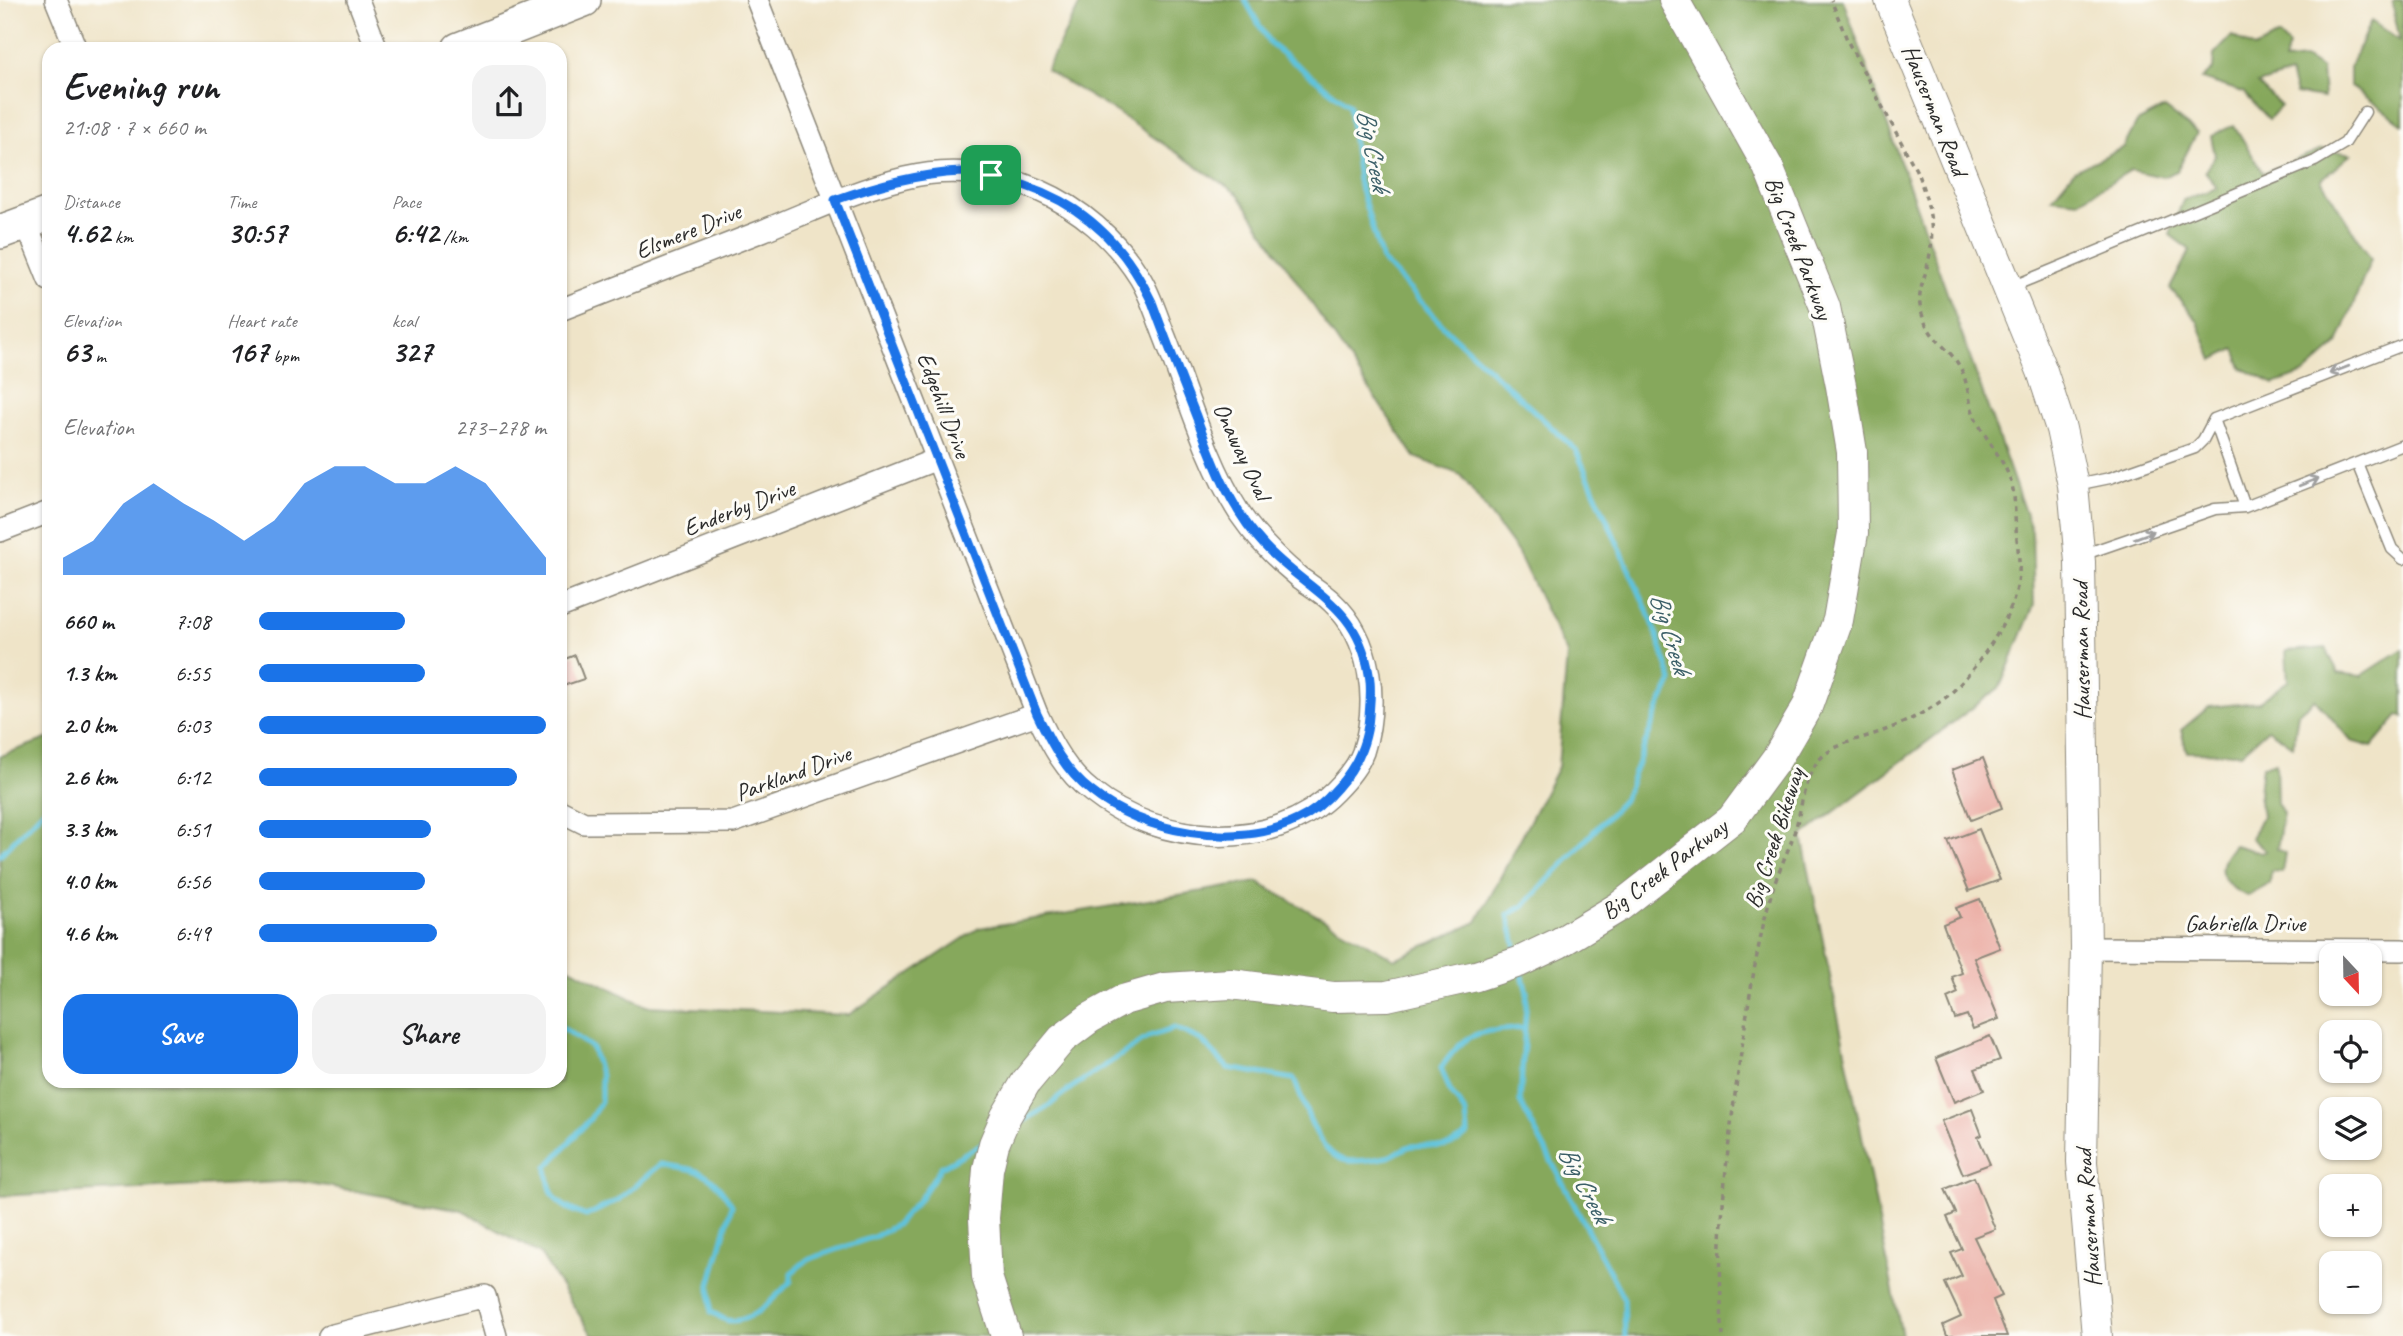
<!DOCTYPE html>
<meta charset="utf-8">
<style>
:root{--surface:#fff;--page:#f2f2f2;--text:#202124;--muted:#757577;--accent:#1a73e8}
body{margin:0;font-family:Caveat,sans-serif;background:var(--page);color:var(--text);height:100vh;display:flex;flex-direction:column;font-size:26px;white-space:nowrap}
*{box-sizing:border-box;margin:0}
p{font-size:23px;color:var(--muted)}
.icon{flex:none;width:38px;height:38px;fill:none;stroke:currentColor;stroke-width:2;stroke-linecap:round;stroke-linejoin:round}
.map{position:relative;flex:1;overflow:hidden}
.details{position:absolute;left:42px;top:42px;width:525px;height:1046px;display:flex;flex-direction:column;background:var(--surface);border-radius:21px;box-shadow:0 2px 5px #0004}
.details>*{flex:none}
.needle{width:46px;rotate:158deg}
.controls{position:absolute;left:2319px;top:943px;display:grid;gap:14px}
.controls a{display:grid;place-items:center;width:63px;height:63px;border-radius:14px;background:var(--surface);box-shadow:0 2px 5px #0004;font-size:35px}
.pin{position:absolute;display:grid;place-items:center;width:60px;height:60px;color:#fff;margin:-30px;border-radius:14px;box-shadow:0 4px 10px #0006}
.round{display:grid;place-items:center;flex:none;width:74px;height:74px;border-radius:21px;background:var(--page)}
.head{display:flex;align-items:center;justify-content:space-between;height:119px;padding:0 21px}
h1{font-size:38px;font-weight:800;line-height:52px}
.figures{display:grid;grid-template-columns:repeat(3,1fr);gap:10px;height:119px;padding:7px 21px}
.figures div{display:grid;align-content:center}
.figures b{font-size:30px;font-weight:800}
.figures small{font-size:19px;font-weight:400}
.figures p{font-size:19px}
.chart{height:196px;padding:14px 21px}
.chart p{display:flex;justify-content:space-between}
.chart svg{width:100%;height:126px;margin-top:7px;fill:var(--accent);opacity:.7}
.primary-button{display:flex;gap:14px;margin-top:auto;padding:14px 21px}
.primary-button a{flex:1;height:80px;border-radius:21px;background:var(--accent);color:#fff;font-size:28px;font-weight:800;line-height:80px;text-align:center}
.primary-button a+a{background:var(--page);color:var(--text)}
ul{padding:0 21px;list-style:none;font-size:23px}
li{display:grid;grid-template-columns:112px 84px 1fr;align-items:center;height:52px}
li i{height:18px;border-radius:9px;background:var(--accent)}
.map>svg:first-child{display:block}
.forest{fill:#86a85c;stroke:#586a44;stroke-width:2}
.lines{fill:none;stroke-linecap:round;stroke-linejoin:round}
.stream{stroke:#5fc3dd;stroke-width:5}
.building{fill:#ebada4}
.lane-casing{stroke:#8d887a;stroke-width:13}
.street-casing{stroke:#8d887a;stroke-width:24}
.secondary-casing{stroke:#8d887a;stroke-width:32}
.primary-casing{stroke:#8d887a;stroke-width:36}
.path{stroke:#8d887a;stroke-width:3.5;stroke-dasharray:5 5;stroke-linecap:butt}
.lane{stroke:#fff;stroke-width:10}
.street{stroke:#fff;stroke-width:21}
.secondary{stroke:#fff;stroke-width:30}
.primary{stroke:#fff;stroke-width:33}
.oneway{stroke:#a0a0a0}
.route-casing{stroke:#fff;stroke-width:14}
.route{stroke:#1a73e8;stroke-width:9}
.labels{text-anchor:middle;stroke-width:6;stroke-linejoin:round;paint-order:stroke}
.street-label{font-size:24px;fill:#2b2b2b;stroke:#fdfcf7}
.water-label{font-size:26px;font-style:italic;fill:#3d6069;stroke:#fdfcf7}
</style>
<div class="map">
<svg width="2403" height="1336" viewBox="0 0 2403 1336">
<rect width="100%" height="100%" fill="#fdfcf7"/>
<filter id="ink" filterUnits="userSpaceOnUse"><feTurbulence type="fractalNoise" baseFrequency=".0143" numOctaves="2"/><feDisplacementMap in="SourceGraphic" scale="14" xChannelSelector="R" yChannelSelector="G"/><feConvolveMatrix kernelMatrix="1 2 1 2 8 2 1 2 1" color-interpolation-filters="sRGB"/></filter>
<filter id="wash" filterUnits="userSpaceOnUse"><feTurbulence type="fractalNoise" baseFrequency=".00686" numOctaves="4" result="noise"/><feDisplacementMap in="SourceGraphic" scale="28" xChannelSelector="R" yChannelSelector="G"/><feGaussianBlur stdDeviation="1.57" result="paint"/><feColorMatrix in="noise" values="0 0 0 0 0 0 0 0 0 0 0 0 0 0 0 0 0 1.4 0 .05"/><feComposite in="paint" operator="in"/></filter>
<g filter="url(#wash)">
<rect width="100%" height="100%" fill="#efe4c8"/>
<path class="forest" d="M1082,0H1843L2032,532L2034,605L2000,687L1802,836L1902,1336H593L540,1254L462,1210L298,1181L0,1196V756L49,738V1082H560V963L646,1006L848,1015L979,928L1257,882L1395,959L1477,922L1558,767L1567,654L1518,553L1461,475L1415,457L1238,194L1116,112L1046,70Z
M2396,0H2403V124L2350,86V66L2371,21L2400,41L2392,3Z
M2232,36L2254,48L2279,36L2289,46L2284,61L2306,59L2322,69L2324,98L2296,94L2290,74L2258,84L2281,106L2269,119L2243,92L2202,79L2213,69L2214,55Z
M2164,108L2197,133L2177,171L2163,177L2131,170L2079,201L2052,198L2074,171L2124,147L2137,122Z
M2234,125L2263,173L2322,149L2351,154L2321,180L2371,259L2338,344L2305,373L2274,384L2242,368L2235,349L2213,360L2197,320L2170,288L2190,250L2170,235L2183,200L2217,188L2205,171L2215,156L2211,136Z
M2326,648L2338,673L2361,676L2403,649V717L2398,716L2372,747L2351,741L2315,699L2298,713L2293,746L2268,729L2241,753L2187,752L2181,730L2209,707L2259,702L2288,681L2286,651Z
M2276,762L2277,803L2283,813L2277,849L2285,853L2282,872L2271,871L2270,884L2248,896C2233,891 2215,877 2224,859C2226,854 2231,849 2234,845L2261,853L2266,851L2251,838L2262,816L2259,793L2262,766Z"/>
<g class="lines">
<path class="stream" d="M1245,0L1270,44L1349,105L1358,180L1382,260L1448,331L1576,450L1652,621L1672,681L1658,710L1624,799L1524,906L1508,915L1517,951
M0,855L49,804
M1521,971L1527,992L1520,1102L1624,1299L1625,1336
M560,1026L592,1048L601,1076V1101L590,1119L547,1167C549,1199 557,1205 586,1216L618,1200L661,1164C702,1171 708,1168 732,1205L710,1285L711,1312C716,1314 721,1318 726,1320C751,1326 775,1297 791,1281V1273L807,1260L876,1236L897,1224L921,1197L941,1167L983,1143
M1016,1125L1046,1108L1071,1088L1150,1036L1175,1028L1201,1040L1228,1068L1294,1079C1304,1103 1317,1153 1344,1160C1355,1163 1375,1159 1387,1157C1396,1155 1403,1147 1412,1146C1439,1143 1443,1155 1468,1134L1466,1114L1450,1091L1441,1068C1468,1028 1480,1032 1524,1028"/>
</g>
<g id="blocks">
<path class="building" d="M575,655L584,679L560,687V661Z
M1983,758L2002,808L1971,820L1952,770Z
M1979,829L2000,880L1969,891L1948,841Z
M1980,899L2000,948L1974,958L1999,1019L1973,1029L1967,1015L1955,1019L1947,998L1958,993L1952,977L1962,973L1943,924L1960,917L1956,908Z
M1990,1036L2000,1060L1975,1069L1984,1090L1954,1102L1936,1058Z
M1972,1109L1982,1135L1978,1137L1990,1164L1963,1174L1941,1121Z
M1974,1177L1995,1229L1974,1237L2002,1296L1993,1300L2007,1336H1947L1943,1325L1961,1317L1945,1283L1962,1276L1951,1253L1962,1249L1947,1217L1956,1213L1945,1189Z"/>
</g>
</g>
<g filter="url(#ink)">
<use href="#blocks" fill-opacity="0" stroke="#8d887a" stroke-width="2"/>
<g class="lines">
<g class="lane-casing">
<path id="lane" d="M2011,287L2315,161L2345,143L2365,112
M2214,419L2245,507
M2357,463L2392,549L2403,559
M2076,485L2110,478L2195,448L2203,440L2214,419L2403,345
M2082,555L2215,509L2245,507L2403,445"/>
</g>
<g class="street-casing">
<path id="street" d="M56,0L76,49
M358,0L377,49
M26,223L49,280
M560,310C627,284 695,257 762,231C809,212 855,190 905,178C996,156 1091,199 1140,278C1151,296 1157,317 1165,337C1187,393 1207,463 1240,514C1257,539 1277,559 1300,578C1311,586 1323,593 1332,602C1372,639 1379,702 1363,752C1358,766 1346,780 1335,791C1273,855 1158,845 1092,792C1065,771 1051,744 1037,714C944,476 850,238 757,0
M0,531L49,512
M560,607L937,459
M560,811L584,823L733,822L1037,714
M2086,948L2403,950
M329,1336L485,1296L496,1336"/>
</g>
<g class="secondary-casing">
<path id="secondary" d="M1890,0L2042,371L2061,429L2073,485L2080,562L2086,948L2082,1162L2097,1336
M1006,1336L987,1277L984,1218L988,1169L994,1144L1006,1116L1026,1082L1062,1039L1090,1018L1123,1000L1165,988L1231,984L1333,997L1387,996L1476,976L1519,962L1559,943L1619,907L1732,819L1777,758L1807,707L1838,620L1853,533L1852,452L1841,386L1825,307L1768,167L1674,0"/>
</g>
<g class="primary-casing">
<path id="primary" d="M459,49L584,0
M0,232L49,214"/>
</g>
<path class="path" d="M1723,1336C1715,1243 1727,1146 1741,1053C1749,999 1757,944 1772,891C1778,870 1789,851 1795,830C1802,808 1803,780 1818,761C1833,743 1862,739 1883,731C1910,721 1942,705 1961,683C1986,654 2016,613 2019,574C2020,558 2017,543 2016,528C2014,513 2016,497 2011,482C2004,459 1986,440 1976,419C1968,403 1969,385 1961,369C1949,345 1928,341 1921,310C1916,293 1926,276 1929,259C1936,227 1928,199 1916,170L1848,42L1831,0"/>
<use href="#lane" class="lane"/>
<use href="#street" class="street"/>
<use href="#secondary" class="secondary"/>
<use href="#primary" class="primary"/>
</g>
<defs><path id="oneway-shaft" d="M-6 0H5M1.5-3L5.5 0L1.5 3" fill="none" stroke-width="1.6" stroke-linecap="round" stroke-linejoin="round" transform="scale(1.75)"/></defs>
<g class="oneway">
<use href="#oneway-shaft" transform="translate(2339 370) rotate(159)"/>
<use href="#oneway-shaft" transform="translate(2309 482) rotate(-21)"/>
<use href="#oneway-shaft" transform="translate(2144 535) rotate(-20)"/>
</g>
</g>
<g class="lines" filter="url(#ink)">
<g class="route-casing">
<path id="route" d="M961,172C1049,181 1113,220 1152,302C1166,340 1181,378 1196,416C1213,462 1230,509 1265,546C1307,591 1358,604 1369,674C1372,688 1370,702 1369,716C1367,744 1357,766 1338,787C1327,800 1313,813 1297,820C1237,850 1142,833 1091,791C1065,771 1051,743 1037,714L835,200C877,185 917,174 961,172Z"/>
</g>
<use href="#route" class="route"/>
</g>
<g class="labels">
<g class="street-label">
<text transform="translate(1935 110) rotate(68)" y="8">Hauserman Road</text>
<text transform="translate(688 231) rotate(-22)" y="8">Elsmere Drive</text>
<text transform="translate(1799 248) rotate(69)" y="8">Big Creek Parkway</text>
<text transform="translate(944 405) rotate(69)" y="8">Edgehill Drive</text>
<text transform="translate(1242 451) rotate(65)" y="8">Onaway Oval</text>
<text transform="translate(739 508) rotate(-21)" y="8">Enderby Drive</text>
<text transform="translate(2081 651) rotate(-91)" y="8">Hauserman Road</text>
<text transform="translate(793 773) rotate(-20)" y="8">Parkland Drive</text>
<text transform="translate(1774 838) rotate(-72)" y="8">Big Creek Bikeway</text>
<text transform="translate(1664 869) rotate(-37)" y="8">Big Creek Parkway</text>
<text x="2245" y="931">Gabriella Drive</text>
<text transform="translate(2088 1218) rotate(-94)" y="8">Hauserman Road</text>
</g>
<g class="water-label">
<text transform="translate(1374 150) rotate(79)" y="9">Big Creek</text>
<text transform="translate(1671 633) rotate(73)" y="9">Big Creek</text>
<text transform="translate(1585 1184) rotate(62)" y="9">Big Creek</text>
</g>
</g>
</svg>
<div class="controls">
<a><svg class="needle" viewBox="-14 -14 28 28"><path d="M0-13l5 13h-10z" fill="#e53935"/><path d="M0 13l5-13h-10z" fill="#757577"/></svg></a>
<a><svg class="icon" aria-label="locate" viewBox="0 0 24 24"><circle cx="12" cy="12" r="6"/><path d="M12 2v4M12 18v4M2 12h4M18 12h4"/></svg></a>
<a><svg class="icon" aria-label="layers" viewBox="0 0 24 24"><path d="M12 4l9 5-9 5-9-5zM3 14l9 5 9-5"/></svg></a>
<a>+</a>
<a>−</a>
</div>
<div class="pin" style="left:991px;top:175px;background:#1e9e55"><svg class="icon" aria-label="arrive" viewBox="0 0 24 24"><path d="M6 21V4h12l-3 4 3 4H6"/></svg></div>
<section class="details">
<div class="head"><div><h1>Evening run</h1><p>21:08 · 7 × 660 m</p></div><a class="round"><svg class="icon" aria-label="share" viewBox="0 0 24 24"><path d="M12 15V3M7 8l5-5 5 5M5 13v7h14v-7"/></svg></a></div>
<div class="figures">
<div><p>Distance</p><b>4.62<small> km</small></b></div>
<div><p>Time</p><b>30:57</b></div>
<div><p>Pace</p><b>6:42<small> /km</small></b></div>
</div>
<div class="figures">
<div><p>Elevation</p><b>63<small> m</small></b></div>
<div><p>Heart rate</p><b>167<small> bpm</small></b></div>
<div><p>kcal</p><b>327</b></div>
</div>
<div class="chart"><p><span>Elevation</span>273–278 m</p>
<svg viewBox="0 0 160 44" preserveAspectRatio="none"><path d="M0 44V38L10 32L20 19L30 12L40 19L50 25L60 32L70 25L80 12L90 6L100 6L110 12L120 12L130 6L140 12L150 25L160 38V44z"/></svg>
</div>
<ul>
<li><b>660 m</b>7:08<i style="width:51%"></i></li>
<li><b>1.3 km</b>6:55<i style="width:58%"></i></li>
<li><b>2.0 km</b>6:03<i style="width:100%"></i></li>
<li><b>2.6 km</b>6:12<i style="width:90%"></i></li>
<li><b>3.3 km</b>6:51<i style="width:60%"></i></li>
<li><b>4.0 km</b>6:56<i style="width:58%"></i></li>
<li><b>4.6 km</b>6:49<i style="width:62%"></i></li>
</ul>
<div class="primary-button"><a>Save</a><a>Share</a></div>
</section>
</div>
